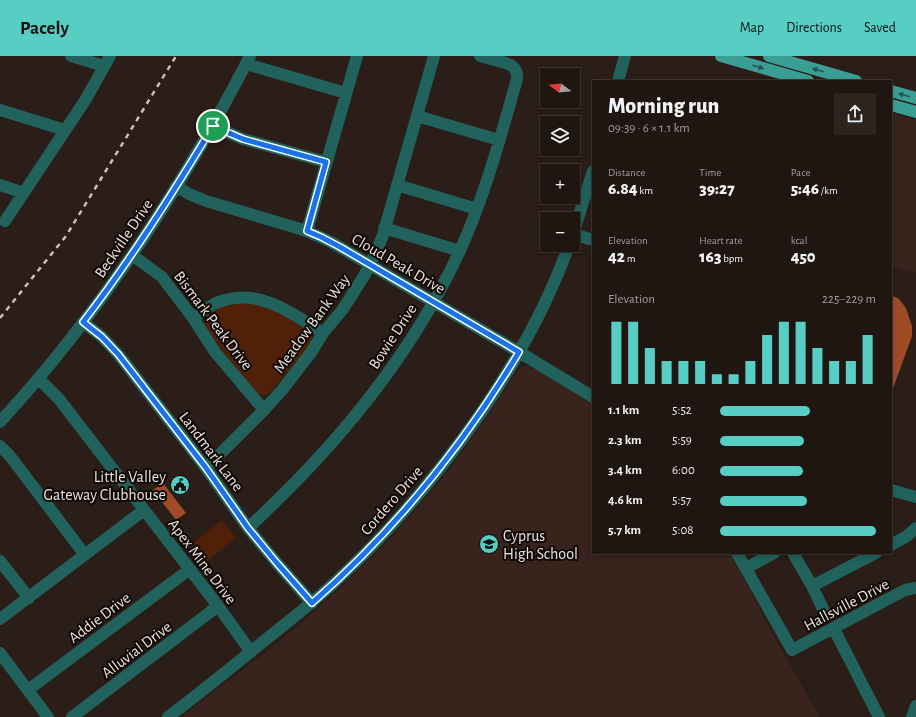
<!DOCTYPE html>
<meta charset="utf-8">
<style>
:root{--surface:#201611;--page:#2d231f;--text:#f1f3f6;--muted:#a29f9f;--line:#3d3531;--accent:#56cec3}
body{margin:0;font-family:"Alegreya Sans",sans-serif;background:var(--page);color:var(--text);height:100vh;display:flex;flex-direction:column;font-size:15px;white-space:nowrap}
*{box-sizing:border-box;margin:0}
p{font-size:13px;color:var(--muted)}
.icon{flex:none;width:22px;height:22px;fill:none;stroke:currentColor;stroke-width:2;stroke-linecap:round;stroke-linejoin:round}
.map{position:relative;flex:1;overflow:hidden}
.side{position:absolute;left:592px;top:24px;width:300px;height:474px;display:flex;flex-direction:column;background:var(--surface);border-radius:0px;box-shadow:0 2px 6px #0003,0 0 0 1px var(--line)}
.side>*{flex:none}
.needle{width:26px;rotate:286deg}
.buttons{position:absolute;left:540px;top:12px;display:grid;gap:8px}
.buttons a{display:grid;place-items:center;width:40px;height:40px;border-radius:0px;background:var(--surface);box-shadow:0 2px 6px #0003,0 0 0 1px var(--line);font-size:20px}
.pin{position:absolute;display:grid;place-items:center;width:34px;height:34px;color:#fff;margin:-17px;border:2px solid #fff;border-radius:50%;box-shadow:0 1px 4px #0007}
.round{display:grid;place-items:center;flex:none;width:42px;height:42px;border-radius:0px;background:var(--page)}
.head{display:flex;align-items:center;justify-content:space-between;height:68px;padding:0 16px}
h1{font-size:22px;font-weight:800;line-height:30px}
.metrics{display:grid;grid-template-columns:repeat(3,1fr);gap:6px;height:68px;padding:4px 16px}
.metrics div{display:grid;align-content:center}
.metrics b{font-size:17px;font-weight:800}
.metrics small{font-size:11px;font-weight:400}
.metrics p{font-size:11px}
.chart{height:112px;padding:8px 16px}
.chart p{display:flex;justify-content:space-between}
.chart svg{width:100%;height:72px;margin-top:4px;stroke:var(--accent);stroke-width:6}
ul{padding:0 16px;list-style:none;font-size:13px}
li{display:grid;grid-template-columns:64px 48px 1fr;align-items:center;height:30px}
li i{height:10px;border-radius:5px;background:var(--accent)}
header{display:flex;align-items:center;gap:24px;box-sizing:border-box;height:56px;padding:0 20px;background:var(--accent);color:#111}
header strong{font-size:19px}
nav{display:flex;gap:22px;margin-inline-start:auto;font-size:14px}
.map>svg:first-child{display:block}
.built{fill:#38241c}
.green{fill:#512009}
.water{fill:#9f4b26}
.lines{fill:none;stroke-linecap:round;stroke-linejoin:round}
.minor{stroke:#21625c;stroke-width:12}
.major{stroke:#3a9e95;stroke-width:12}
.rail{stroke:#cbc0bc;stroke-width:2.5;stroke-dasharray:5 5;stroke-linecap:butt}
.oneway{fill:#24544e}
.route-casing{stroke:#fff;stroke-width:8}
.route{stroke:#1a73e8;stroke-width:5}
.labels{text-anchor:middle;stroke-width:4;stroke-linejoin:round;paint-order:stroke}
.street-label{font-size:16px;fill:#eee4e0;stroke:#0f0906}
.poi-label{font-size:16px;fill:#eee4e0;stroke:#0f0906;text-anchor:end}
</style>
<header>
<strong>Pacely</strong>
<nav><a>Map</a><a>Directions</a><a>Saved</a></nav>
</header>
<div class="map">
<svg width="916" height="661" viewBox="0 0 916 661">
<rect width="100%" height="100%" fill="#2b1d17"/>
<path class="built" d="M891,57L916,64V217L891,210Z
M522,310H528L538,315L593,349V497H730L778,588L820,661H181L275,589L303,566L358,515L394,479L438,428L458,402L483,367L518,314Z"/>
<path class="green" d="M246,246L262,250L275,255L310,274C314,280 313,283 310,288L272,334L266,339H261L256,336L248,327L205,272C198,252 234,248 246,246Z
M222,464L236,482L206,506L192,488Z"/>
<path class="water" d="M891,239L899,243L906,252L912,270V280L891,338Z
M163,427L186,457L176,464L153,434Z"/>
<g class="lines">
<path class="minor" d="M71,0L104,10
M246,8L346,37
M618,25L625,0
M0,54L65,74
M417,60L499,84
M213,70L243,83L326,106
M0,129L24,137
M397,129L477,153
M176,130L189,138L206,145L297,172L309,176L331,186L519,296L593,341
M5,165L86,43L110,0
M384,172L460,195
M307,175L357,0
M573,178L593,115
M573,178L593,184
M132,199L162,221L193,262L215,296L264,354
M193,262C201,257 208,251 216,247C219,246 222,245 225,244C261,233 295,259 323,277
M83,266L102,281L118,298L206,412L248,472L276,506L312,547
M39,323L59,343L218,550L251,596
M0,366C100,257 182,132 250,0
M0,390L10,400L85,499
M206,412L264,354L282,334L312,295L323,277L343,253L364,220L377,194L383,179L434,0
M891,434L916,441
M248,472C336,391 413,299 462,190C486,136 501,79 517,23C518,10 510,8 499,5C493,4 487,2 480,0
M891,489L907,480L916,472
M737,497L792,594L905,534L916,532
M793,497L812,530L824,555
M0,505L29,542
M746,512L774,497
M812,530L876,497
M0,563L144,454
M834,573L879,661
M0,597L48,661
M28,634L190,513
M72,661L218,550
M168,661C204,634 239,605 274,577C295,560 316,544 335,526C391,475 440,416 483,354C518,302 548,248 569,189
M912,661L916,650"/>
<path class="major" d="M721,0L808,25
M769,0L856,25
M891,35L916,42
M891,49L916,56"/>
<path class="rail" d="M0,262L66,180L176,0"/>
</g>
<defs><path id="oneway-solid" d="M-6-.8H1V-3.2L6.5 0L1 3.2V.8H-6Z"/></defs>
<g class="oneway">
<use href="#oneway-solid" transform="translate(758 11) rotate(16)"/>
<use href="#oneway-solid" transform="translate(818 14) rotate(-164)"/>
<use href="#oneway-solid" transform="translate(904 39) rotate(-164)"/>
</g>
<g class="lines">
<g class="route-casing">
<path id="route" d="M213,70L243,83L326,106L307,175L321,181L340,191L519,296C463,390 394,475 312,547L276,506L248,472L206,412L118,298L102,281L83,266C131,204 173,137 213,70Z"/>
</g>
<use href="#route" class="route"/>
</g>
<defs>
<g id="civic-disc" transform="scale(1)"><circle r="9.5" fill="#56cec3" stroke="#0f0906"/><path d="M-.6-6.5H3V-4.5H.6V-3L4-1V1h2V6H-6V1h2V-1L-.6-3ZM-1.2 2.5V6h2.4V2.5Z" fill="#111"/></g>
<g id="school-disc" transform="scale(1)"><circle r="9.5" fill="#56cec3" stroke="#0f0906"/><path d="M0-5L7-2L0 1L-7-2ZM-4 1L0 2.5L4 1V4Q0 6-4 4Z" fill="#111"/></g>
</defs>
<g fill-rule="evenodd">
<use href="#civic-disc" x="180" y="429"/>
<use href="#school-disc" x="489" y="488"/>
</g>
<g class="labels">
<g class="street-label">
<text transform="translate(123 182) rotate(-56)" y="6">Beckville Drive</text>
<text transform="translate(399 207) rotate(30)" y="6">Cloud Peak Drive</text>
<text transform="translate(214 264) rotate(53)" y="6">Bismark Peak Drive</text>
<text transform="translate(311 267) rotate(-54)" y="6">Meadow Bank Way</text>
<text transform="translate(392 280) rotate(-57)" y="6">Bowie Drive</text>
<text transform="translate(212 395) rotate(53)" y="6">Landmark Lane</text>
<text transform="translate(391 444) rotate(-49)" y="6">Cordero Drive</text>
<text transform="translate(203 505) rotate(53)" y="6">Apex Mine Drive</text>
<text transform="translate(846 548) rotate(-28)" y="6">Hallsville Drive</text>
<text transform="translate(99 561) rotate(-37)" y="6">Addie Drive</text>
<text transform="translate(136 593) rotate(-37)" y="6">Alluvial Drive</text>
</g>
<g class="poi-label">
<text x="166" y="426">Little Valley<tspan x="166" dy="18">Gateway Clubhouse</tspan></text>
<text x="503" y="485" text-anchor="start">Cyprus<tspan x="503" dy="18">High School</tspan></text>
</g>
</g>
</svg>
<div class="buttons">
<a><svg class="needle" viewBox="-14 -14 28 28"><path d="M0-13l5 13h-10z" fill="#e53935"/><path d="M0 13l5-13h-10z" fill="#a29f9f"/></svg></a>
<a><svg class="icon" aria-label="layers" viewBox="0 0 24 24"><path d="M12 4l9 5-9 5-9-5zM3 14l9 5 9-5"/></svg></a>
<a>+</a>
<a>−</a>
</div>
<div class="pin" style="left:213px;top:70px;background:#1e9e55"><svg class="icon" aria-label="arrive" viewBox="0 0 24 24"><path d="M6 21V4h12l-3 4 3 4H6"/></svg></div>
<section class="side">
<div class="head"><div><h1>Morning run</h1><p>09:39 · 6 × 1.1 km</p></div><a class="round"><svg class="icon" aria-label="share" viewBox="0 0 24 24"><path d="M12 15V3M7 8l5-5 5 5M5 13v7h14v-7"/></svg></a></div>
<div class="metrics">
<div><p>Distance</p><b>6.84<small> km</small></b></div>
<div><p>Time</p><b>39:27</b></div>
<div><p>Pace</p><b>5:46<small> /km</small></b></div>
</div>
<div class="metrics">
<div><p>Elevation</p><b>42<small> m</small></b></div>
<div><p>Heart rate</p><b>163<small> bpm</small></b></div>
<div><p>kcal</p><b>450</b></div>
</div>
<div class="chart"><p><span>Elevation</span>225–229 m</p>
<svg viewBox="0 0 160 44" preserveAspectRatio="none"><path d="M5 44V6M15 44V6M25 44V22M35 44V30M45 44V30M55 44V30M65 44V38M75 44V38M85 44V30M95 44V14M105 44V6M115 44V6M125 44V22M135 44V30M145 44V30M155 44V14"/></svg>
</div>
<ul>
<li><b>1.1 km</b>5:52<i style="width:58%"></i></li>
<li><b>2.3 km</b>5:59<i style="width:54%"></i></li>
<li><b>3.4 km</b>6:00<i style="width:53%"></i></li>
<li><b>4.6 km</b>5:57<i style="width:56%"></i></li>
<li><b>5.7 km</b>5:08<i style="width:100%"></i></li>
</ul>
</section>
</div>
